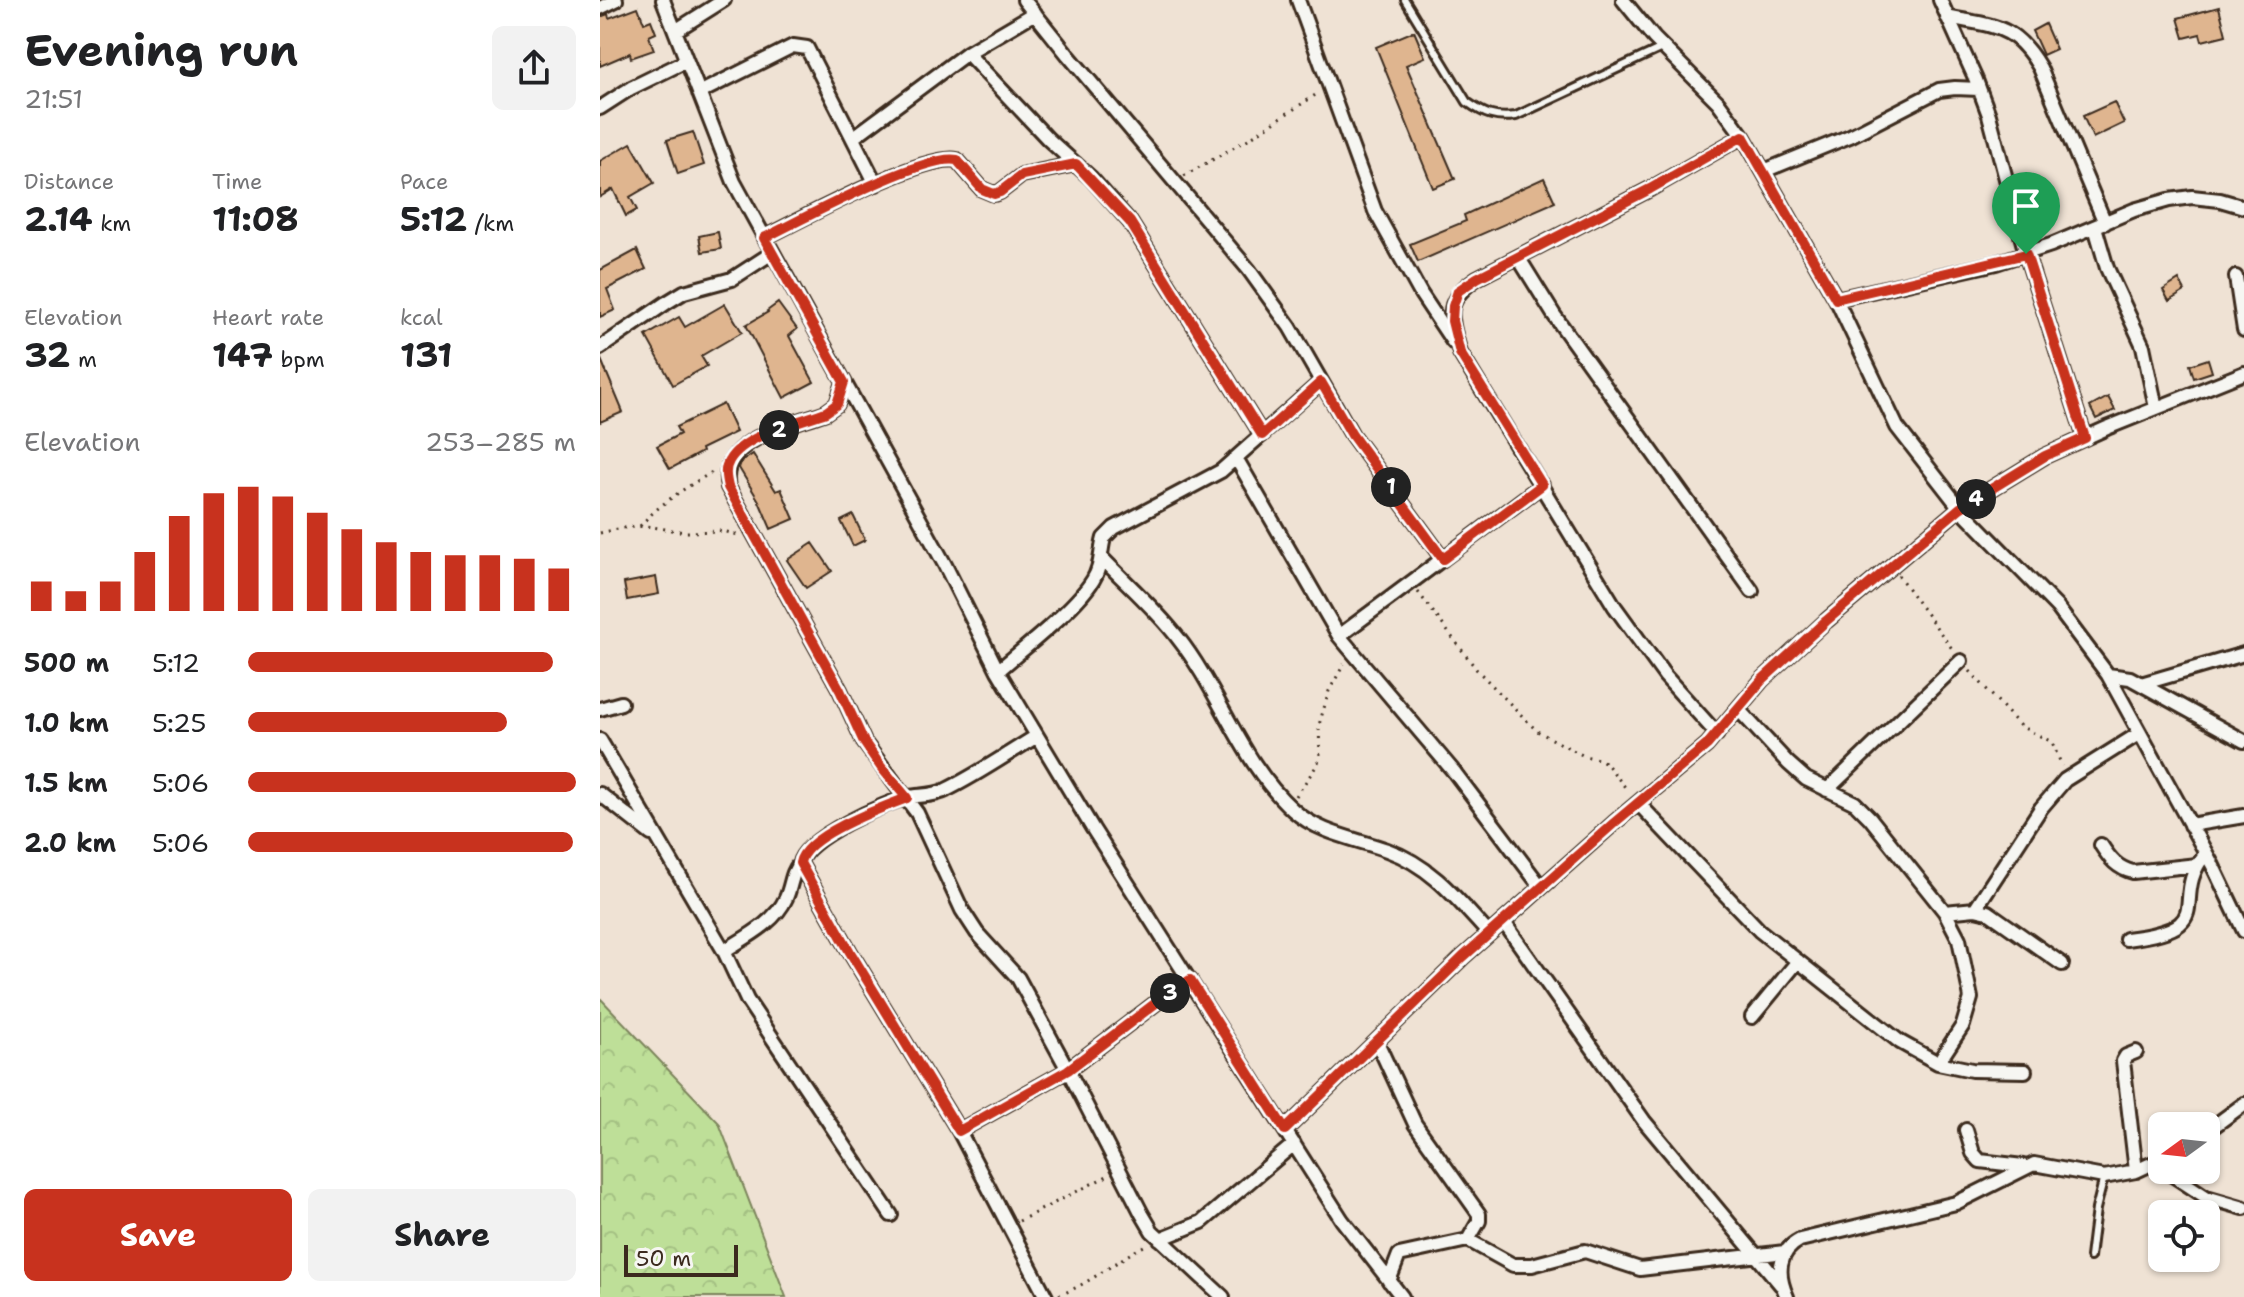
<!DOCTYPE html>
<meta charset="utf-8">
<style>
:root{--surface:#fff;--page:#f2f2f2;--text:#202124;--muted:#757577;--accent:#c8321e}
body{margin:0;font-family:"Shantell Sans",sans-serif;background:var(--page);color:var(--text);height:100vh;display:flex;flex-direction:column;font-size:30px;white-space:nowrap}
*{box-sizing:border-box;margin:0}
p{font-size:26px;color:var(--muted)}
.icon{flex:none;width:44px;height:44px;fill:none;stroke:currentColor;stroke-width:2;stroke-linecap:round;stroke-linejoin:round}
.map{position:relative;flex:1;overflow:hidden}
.details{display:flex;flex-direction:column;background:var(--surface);width:600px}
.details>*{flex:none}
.needle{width:52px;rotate:255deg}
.buttons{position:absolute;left:1548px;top:1112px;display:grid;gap:16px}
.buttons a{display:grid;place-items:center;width:72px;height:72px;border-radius:12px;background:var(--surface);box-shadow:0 2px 6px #0004;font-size:40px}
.scale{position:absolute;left:24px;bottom:20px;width:114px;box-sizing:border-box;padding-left:8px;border:4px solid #3b2a1e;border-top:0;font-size:22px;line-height:28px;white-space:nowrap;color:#3b2a1e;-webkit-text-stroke:6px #f6f6f2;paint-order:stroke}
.pin{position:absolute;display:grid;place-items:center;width:68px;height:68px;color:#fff;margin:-82px -34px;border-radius:50% 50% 50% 0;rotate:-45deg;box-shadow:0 0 8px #0007}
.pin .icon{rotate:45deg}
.km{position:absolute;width:40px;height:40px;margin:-20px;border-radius:50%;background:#222;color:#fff;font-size:22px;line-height:40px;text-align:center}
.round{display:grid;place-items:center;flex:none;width:84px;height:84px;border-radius:12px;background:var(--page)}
.head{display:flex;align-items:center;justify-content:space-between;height:136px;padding:0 24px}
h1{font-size:44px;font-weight:700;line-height:60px}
.figures{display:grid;grid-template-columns:repeat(3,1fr);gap:12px;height:136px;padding:8px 24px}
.figures div{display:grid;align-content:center}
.figures b{font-size:34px;font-weight:700}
.figures small{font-size:22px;font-weight:400}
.figures p{font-size:22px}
.chart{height:224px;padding:16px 24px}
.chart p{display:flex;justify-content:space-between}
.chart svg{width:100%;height:144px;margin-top:8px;stroke:var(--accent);stroke-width:6}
.cta{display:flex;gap:16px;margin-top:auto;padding:16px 24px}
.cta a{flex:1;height:92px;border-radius:12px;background:var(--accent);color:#fff;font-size:32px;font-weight:700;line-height:92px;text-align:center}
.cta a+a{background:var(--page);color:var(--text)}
ul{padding:0 24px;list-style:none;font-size:26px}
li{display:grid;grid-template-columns:128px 96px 1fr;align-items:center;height:60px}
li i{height:20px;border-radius:10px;background:var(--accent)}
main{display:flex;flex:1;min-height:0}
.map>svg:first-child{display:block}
.forest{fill:url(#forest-crowns);stroke:#7c845b;stroke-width:2}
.building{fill:#dfb58f;stroke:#3b2a1e;stroke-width:2}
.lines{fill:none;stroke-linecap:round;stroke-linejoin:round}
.service-casing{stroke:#3b2a1e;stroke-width:12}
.minor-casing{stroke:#3b2a1e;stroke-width:18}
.path{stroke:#3b2a1e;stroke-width:3;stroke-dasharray:2 6;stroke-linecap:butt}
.service{stroke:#f6f6f2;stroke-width:6}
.minor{stroke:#f6f6f2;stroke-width:12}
.route-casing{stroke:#fff;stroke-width:16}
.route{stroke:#c8321e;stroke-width:10}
</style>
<main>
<section class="details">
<div class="head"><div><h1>Evening run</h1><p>21:51</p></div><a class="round"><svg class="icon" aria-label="share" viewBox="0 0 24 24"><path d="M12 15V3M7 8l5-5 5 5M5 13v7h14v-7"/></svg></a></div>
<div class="figures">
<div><p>Distance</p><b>2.14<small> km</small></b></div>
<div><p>Time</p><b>11:08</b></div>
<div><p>Pace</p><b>5:12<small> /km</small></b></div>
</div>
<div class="figures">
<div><p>Elevation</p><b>32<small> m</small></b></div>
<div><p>Heart rate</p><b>147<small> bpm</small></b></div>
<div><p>kcal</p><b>131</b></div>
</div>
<div class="chart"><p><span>Elevation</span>253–285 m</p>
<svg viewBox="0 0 160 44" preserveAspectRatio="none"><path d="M5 44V35M15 44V38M25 44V35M35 44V26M45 44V15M55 44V8M65 44V6M75 44V9M85 44V14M95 44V19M105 44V23M115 44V26M125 44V27M135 44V27M145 44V28M155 44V31"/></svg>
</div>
<ul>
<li><b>500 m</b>5:12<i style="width:93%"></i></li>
<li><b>1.0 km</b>5:25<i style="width:79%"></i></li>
<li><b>1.5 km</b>5:06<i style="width:100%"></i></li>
<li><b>2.0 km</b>5:06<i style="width:99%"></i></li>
</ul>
<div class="cta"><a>Save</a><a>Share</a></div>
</section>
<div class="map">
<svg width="1644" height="1297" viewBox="0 0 1644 1297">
<defs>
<pattern id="forest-crowns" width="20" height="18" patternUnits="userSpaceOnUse" patternTransform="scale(2)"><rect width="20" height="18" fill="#bedf98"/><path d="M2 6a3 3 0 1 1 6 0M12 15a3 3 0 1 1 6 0" fill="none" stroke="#a4c083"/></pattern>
</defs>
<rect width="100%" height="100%" fill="#efe2d4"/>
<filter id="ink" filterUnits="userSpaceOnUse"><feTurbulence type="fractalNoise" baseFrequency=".0125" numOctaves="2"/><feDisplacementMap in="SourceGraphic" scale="16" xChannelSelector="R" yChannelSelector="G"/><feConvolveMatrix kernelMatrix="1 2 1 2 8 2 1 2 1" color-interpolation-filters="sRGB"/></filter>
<g filter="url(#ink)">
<path class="forest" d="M0,998L119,1123L186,1297H0Z"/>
<path class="building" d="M38,7L44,23L51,20L56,33L49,36L54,50L31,58L30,53L0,66V17L8,14L9,18Z
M1619,7L1626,35L1602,41L1600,34L1584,38L1578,18Z
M1445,24L1456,49L1443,55L1432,31Z
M814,31L825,57L806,65L855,179L833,188L776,47Z
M1514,102L1524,123L1493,138L1483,116Z
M93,132L104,165L78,174L67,140Z
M31,143L54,183L30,197L37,210L26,216L13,189L0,197V161Z
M944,178L955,202L818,262L810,244L866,221L864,215Z
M118,232L121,249L102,252L99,236Z
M37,250L46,269L7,289L15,310L0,317V270Z
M1579,280L1585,291L1569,301L1563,290Z
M178,303L197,329L189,336L214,382L184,398L146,325L168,312L167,311Z
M125,304L142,332L101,356L107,366L73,385L46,336L79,317L85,327Z
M0,357L23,412L0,422Z
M1608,359L1612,372L1594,378L1590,365Z
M1508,397L1515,410L1496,419L1490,407Z
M123,404L136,432L101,449L102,452L70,469L57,446L80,434L76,427Z
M153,454L176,491L181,489L194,519L171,529L159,501L139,468L141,462Z
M253,515L265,540L253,546L241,521Z
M213,543L232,571L206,588L187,560Z
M56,577L59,594L27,600L24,583Z"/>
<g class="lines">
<g class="service-casing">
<path id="service" d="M805,0L867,102C884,114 895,119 916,116L1064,47
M1490,1257L1496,1209L1504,1177"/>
</g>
<g class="minor-casing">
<path id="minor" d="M63,0L134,182L345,565L398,671L493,829L742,1220L802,1297
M424,0L468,55L649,270L690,327L752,435L843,559
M698,0L775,211L821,294L853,342
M1023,0L1054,38L1118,102L1143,136L1236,299L1297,427L1360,508L1457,607L1508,675L1612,864L1644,931
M1340,0L1376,80L1389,115L1426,254L1485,438
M0,8L16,0
M1347,17C1394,27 1414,23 1440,68L1505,223
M75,31L124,0
M367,53L448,139L491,178L530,222L662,435
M99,93L193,46L207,48L276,184
M0,108L31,88L86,61
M254,137L367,53L435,13
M1164,171L1250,136L1339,90L1355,88L1379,89
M1495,227L1507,268L1543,346L1556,408
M164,238C200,220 324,153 357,160L382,189L394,194L400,192L422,175L476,164
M918,257L954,315L1152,591
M1636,277L1644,330
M1236,299L1396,263L1451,245L1534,210L1569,200L1592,197L1620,200L1644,207
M0,348L66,303L84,292L132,279L172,253
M244,382L237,404L226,412C192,425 117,439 128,487L240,690L264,742L317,813L362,910L377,933L418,978L468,1070L542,1214L552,1231L623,1297
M636,458L739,636L855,773L941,887
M502,558C527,584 556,609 578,638C620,691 641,763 693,810C720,834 754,838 787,850C832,866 858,900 889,934
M739,636L942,485
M398,671C425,647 475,609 493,580C502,566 500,552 504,538L514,528L621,471L721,382
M1508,675L1530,678L1644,741
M1541,684L1644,654
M0,709L21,703
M1138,709L1188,763L1206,779L1255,803L1270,818L1345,912L1359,939L1371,998L1363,1025L1338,1063
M1117,734L1065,676L1015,607L860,353C850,316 843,301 877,278L1050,189L1143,136
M437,736C407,754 377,775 346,790C335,796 321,795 309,797C286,802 203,839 200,863L250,952L359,1131L446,1297
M0,740L124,951L147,1000L291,1215
M1227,790L1361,661
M0,794L51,834
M1038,803L1160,931L1300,1042L1338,1063L1372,1070L1425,1071
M1590,825L1644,816
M1501,845C1510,859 1517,868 1533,872L1597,865
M1375,909L1441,808L1465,780L1540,733
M1345,912L1375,909L1388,912L1462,964
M903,921L1044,1121L1181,1285
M1526,939C1624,927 1566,902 1606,853
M124,951C146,937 175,923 186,898C192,885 191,873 200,863
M1152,1017L1198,961
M777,1042L815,1124L879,1214V1221L868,1240
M685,1130L863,957L1014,823L1107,745L1162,680L1226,621L1360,508L1445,456L1507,428L1644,373
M1366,1130L1373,1153L1380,1161L1423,1166
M359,1131L468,1070L565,996L590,980
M1606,1132L1644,1104
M1565,1170L1606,1197L1644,1208
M1536,1171L1523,1061L1526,1056L1536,1052
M560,1239L602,1222L694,1144
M789,1281L799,1255L868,1240L913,1265H932L985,1251L1040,1269L1185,1252
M1187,1297C1177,1275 1177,1252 1200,1240L1356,1203L1434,1164L1504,1177L1536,1171L1562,1159"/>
</g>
<path class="path" d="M584,176L645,141L717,94
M40,526C61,502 87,487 114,471
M0,533L22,528L46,526L85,532L123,531L138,535
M1298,575L1353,650
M818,592L877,670L937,731L984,756L999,759L1006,763L1028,791
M1370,671L1420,726L1452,742L1462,766
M696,796L717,765L720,757L719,725L729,691L744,664
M419,1221L509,1175
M459,1295C490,1284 516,1260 546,1245"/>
<use href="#service" class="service"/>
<use href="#minor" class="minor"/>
</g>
</g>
<g class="lines" filter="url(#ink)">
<g class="route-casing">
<path id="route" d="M1143,136L1236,299L1426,254L1485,438L1445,456L1360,508L1226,621L1162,680L1107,745L1014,823L863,957L685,1130L590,980L565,996L468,1070L359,1131L250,952L200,863C204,836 283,807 307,798L281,767L264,742L240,690L128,487C126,478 124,469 129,461C143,435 199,422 226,412L237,404L244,382L164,238C201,220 324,153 357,160L382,189L394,194L400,192L422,175L476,164L530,222L662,435L721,382L752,435L843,559L942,485L860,353L852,321L853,306L858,291L877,278L1050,189Z"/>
</g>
<use href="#route" class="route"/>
</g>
</svg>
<div class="buttons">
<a><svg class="needle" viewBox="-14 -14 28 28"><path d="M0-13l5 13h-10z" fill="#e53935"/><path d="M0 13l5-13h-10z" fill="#757577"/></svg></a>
<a><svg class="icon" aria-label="locate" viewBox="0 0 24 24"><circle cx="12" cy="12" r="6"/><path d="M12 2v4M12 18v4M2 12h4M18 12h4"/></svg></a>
</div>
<div class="scale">50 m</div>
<div class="pin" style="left:1426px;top:254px;background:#1e9e55"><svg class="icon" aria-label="arrive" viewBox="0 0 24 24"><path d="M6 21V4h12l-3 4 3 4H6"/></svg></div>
<b class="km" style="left:791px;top:487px">1</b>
<b class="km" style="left:179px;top:430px">2</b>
<b class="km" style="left:570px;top:993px">3</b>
<b class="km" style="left:1376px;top:499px">4</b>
</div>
</main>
